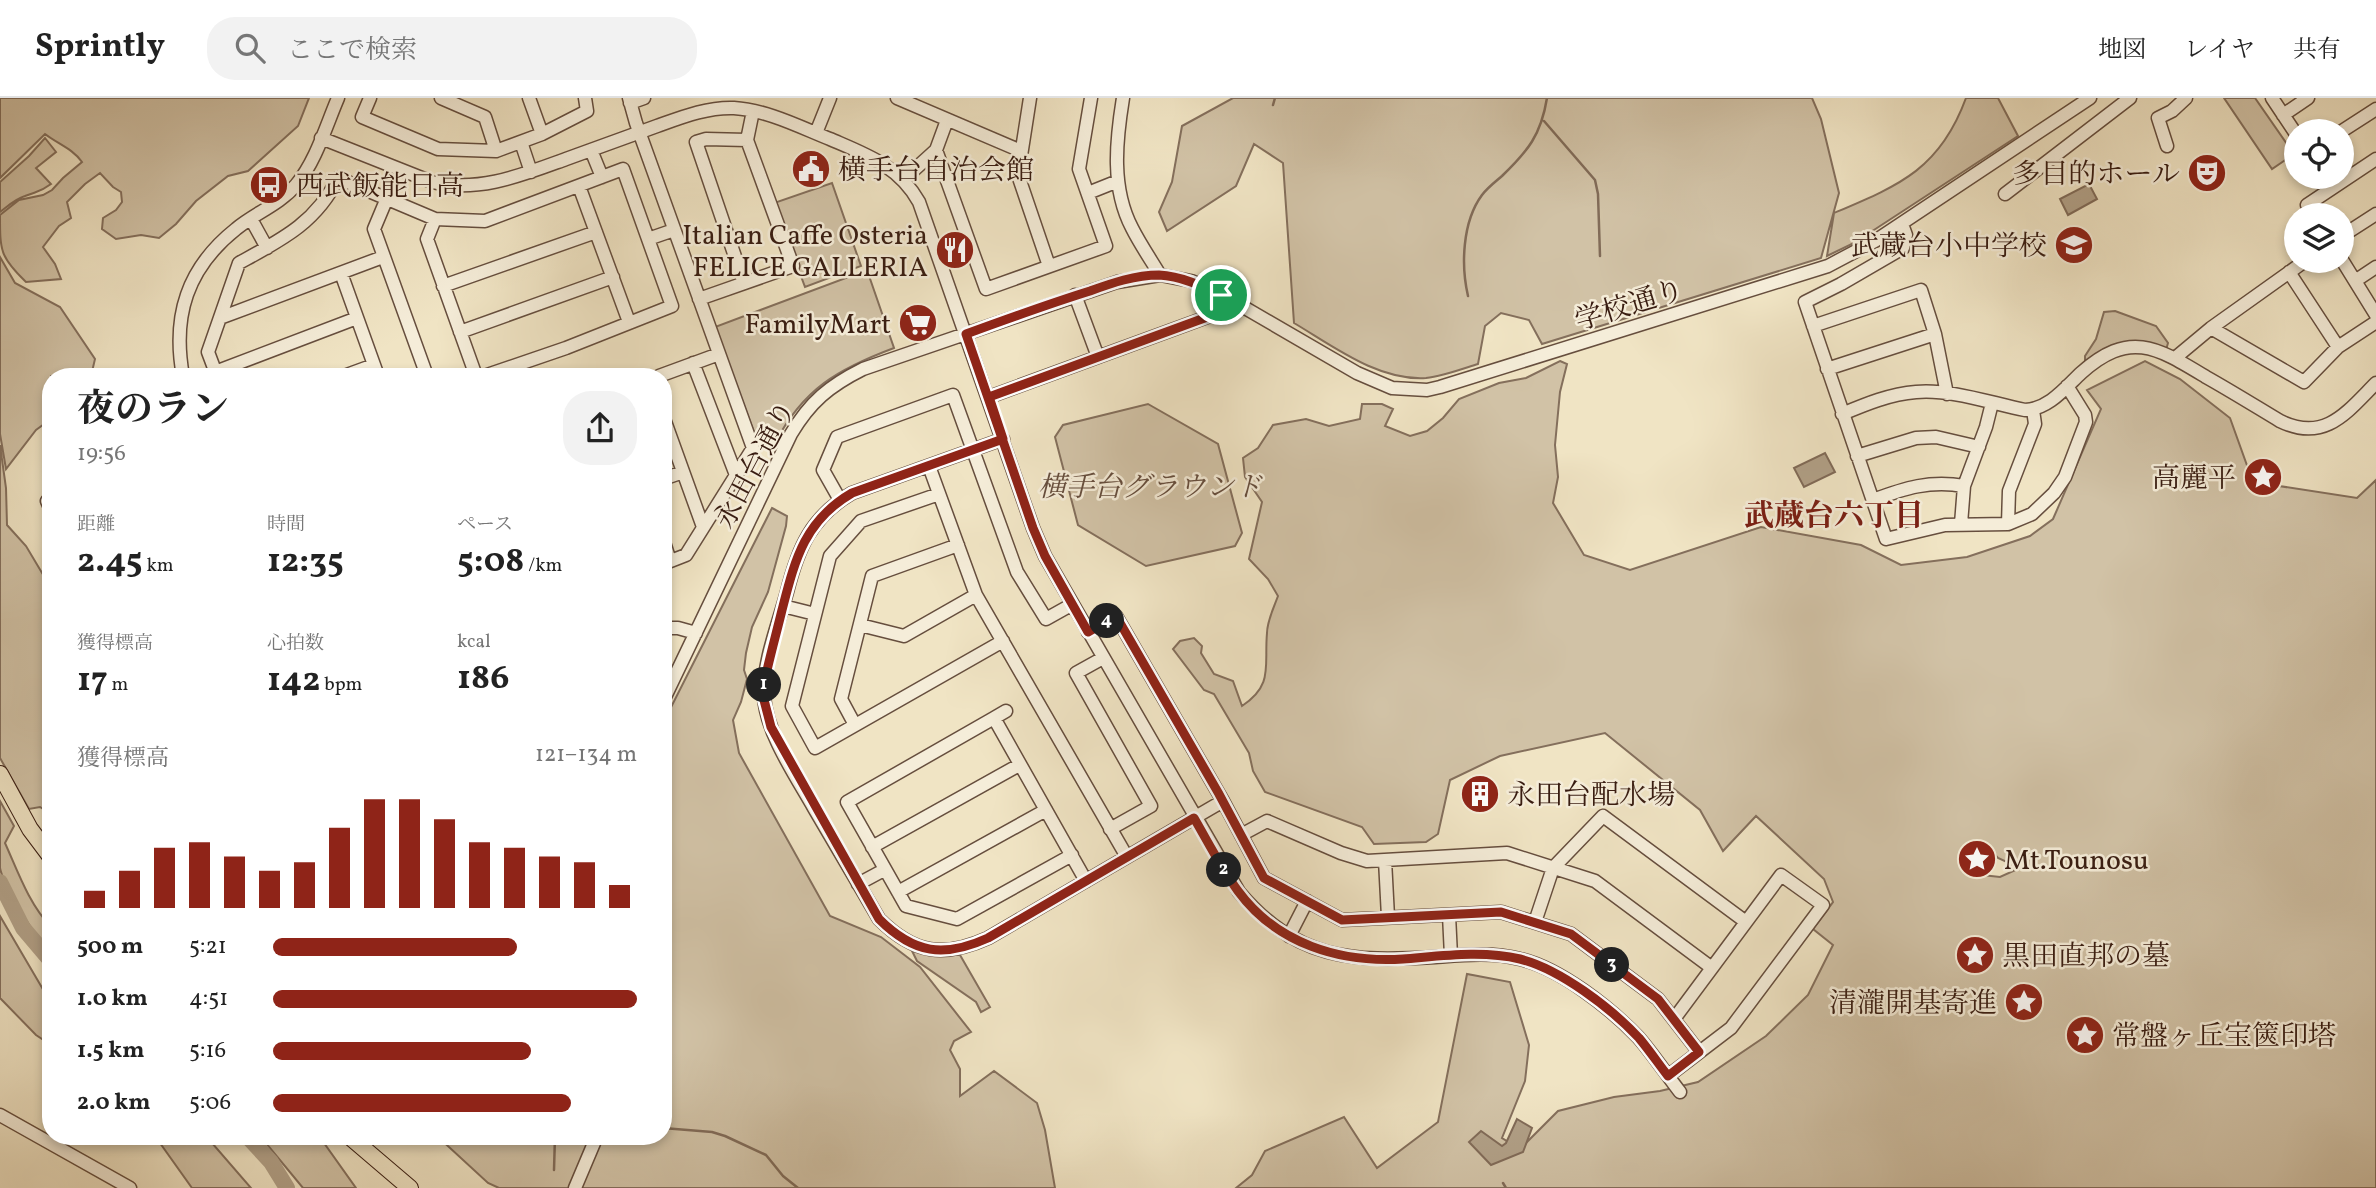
<!DOCTYPE html>
<html lang="ja">
<meta charset="utf-8">
<style>
:root{--surface:#fff;--page:#f2f2f2;--text:#222;--muted:#767676;--line:#e0e0e0;--accent:#8f2418}
body{margin:0;font-family:Vollkorn,"Noto Serif JP",serif;background:var(--page);color:var(--text);height:100vh;display:flex;flex-direction:column;font-size:26px;white-space:nowrap}
*{box-sizing:border-box;margin:0}
p{font-size:23px;color:var(--muted)}
.icon{flex:none;width:38px;height:38px;fill:none;stroke:currentColor;stroke-width:2;stroke-linecap:round;stroke-linejoin:round}
.map{position:relative;flex:1;overflow:hidden}
.sheet{position:absolute;left:42px;top:270px;width:630px;height:777px;display:flex;flex-direction:column;background:var(--surface);border-radius:28px;box-shadow:0 4px 10px #0003}
.sheet>*{flex:none}
.buttons{position:absolute;left:2284px;top:21px;display:grid;gap:14px}
.buttons a{display:grid;place-items:center;width:70px;height:70px;border-radius:50%;background:var(--surface);box-shadow:0 4px 10px #0003;font-size:35px}
.pin{position:absolute;display:grid;place-items:center;width:60px;height:60px;color:#fff;margin:-30px;border:4px solid #fff;border-radius:50%;box-shadow:0 2px 7px #0007}
.km{position:absolute;width:35px;height:35px;margin:-18px;border-radius:50%;background:#222;color:#fff;font-size:19px;line-height:35px;text-align:center}
.round{display:grid;place-items:center;flex:none;width:74px;height:74px;border-radius:28px;background:var(--page)}
.head{display:flex;align-items:center;justify-content:space-between;height:119px;padding:0 35px}
h1{font-size:38px;font-weight:700;line-height:52px}
.figures{display:grid;grid-template-columns:repeat(3,1fr);gap:10px;height:119px;padding:7px 35px}
.figures div{display:grid;align-content:center}
.figures b{font-size:35px;font-weight:700}
.figures small{font-size:19px;font-weight:400}
.figures p{font-size:19px}
.chart{height:196px;padding:14px 35px}
.chart p{display:flex;justify-content:space-between}
.chart svg{width:100%;height:126px;margin-top:7px;stroke:var(--accent);stroke-width:6}
ul{padding:0 35px;list-style:none;font-size:23px}
li{display:grid;grid-template-columns:112px 84px 1fr;align-items:center;height:52px}
li i{height:18px;border-radius:9px;background:var(--accent)}
header{display:flex;align-items:center;gap:42px;box-sizing:border-box;height:98px;padding:0 35px;background:var(--surface);border-bottom:2px solid var(--line)}
header strong{font-size:33px}
nav{display:flex;gap:38px;margin-inline-start:auto;font-size:24px}
.search{width:490px;height:63px;background:var(--page);display:flex;align-items:center;gap:18px;box-sizing:border-box;padding:0 24px;border-radius:28px;color:var(--muted);font-size:26px}
.map>svg:first-child{display:block}
.green{fill:#d1c2a6;stroke:#846f5c;stroke-width:2;fill-rule:evenodd}
.water{fill:#b1a087;stroke:#816b58;stroke-width:2}
.lines{fill:none;stroke-linecap:round;stroke-linejoin:round}
.stream{stroke:#816b58;stroke-width:2.5}
.river{stroke:#b1a087;stroke-width:16}
.minor-casing{stroke:#664e3e;stroke-width:15}
.major-casing{stroke:#381c11;stroke-width:18}
.minor{stroke:#f5edd9;stroke-width:12}
.major{stroke:#f0e4c4;stroke-width:16}
.route-casing{stroke:#fff;stroke-width:14}
.route{stroke:#8f2418;stroke-width:9}
.labels{text-anchor:middle;stroke-width:5;stroke-linejoin:round;paint-order:stroke}
.poi-label{font-size:28px;fill:#381c11;stroke:#f5edd9;text-anchor:start}
.street-label{font-size:28px;fill:#381c11;stroke:#f5edd9}
.park-label{font-size:28px;font-style:italic;fill:#664e3e;stroke:#f5edd9}
.neighbourhood-label{font-size:30px;font-weight:bold;fill:#7a1f14;stroke:#f5edd9}
</style>
<header>
<strong>Sprintly</strong>
<div class="search"><svg class="icon" aria-label="search" viewBox="0 0 24 24"><circle cx="10" cy="10" r="6"/><path d="M15 15l6 6"/></svg>ここで検索</div>
<nav><a>地図</a><a>レイヤ</a><a>共有</a></nav>
</header>
<div class="map">
<svg width="2376" height="1090" viewBox="0 0 2376 1090">
<rect width="100%" height="100%" fill="#f0e4c4"/>
<filter id="stains"><feTurbulence type="fractalNoise" baseFrequency=".00286" numOctaves="4"/><feColorMatrix values="0 0 0 0 .2 0 0 0 0 .09 0 0 0 0 .02 0 0 0 .5 -.17"/></filter>
<radialGradient id="worn" r=".72"><stop offset=".6" stop-color="#630" stop-opacity="0"/><stop offset="1" stop-color="#630" stop-opacity=".3"/></radialGradient>
<path class="green" d="M0,0H309L298,28L248,73L228,78L196,103L176,126L159,140L141,137L116,141L102,131L103,120L116,112L122,104L121,94L113,89L100,75L85,86L67,104L71,120L59,128L43,149L55,166L61,181L26,184C0,159 0,153 0,117L19,102L43,97L52,92L63,80L82,64C73,51 58,46 45,36L0,80Z
M1233,0H1812L1821,21L1839,95L1821,160L1542,246L1529,222L1501,215L1485,228L1478,266C1462,271 1443,278 1426,280C1378,283 1333,248 1294,225L1283,65L1254,46L1236,88L1167,133L1159,114L1172,84L1182,28Z
M1966,0H1998L2018,38L1854,145L1827,158L1834,115C1900,87 1940,71 1966,0Z
M2224,0H2255L2294,56L2272,71Z
M45,40L56,54L36,70L51,86C39,95 37,93 25,98C15,101 8,108 0,114V84L29,58Z
M832,85L861,168L805,189L774,105Z
M0,159L15,185L60,209L95,261L91,278H51V321L36,332L6,371L0,336Z
M867,172L894,250C838,271 803,291 775,345L755,337L715,229Z
M2115,213L2156,228L2168,245L2166,252L2154,246L2085,265V258L2096,241L2104,214Z
M1560,263L1567,266L1560,294L1555,347L1558,379L1553,405L1584,457L1630,472L1761,429L1861,447L1901,467L1967,459L2030,438L2053,421L2101,311L2087,292L2145,263L2180,281L2230,320L2253,384L2357,400L2376,382V1090H1236L1252,1077L1265,1053L1344,1019L1377,1070L1438,1024L1467,876L1510,884L1529,947L1525,983L1502,1040L1520,1051L1558,1013L1614,999L1660,993L1698,984L1766,938L1808,897L1833,847L1813,831L1833,804L1824,781L1756,718L1723,753L1700,712L1605,635L1500,658L1450,682L1438,736L1426,744L1374,746L1362,729L1265,694L1253,673L1249,655L1214,596L1204,592L1173,551L1180,543L1194,540L1202,548L1201,555L1214,576L1233,583L1242,608C1274,587 1264,568 1267,535C1267,523 1274,509 1278,498L1268,481L1249,461L1262,404L1245,379L1243,360L1258,350L1273,327L1306,321L1329,328L1360,321L1362,306H1382L1393,311L1385,328L1410,338L1427,333L1443,320L1459,301L1499,285L1526,280ZM1983,747L1990,751L1998,760L2020,770L2000,779L1973,776L1964,760L1965,754Z
M1148,306L1218,346L1242,435L1235,448L1146,468L1078,427L1055,339L1063,327Z
M0,347L6,390L7,427L26,448L51,490V716L40,709L29,711L0,660Z
M772,410L787,418L786,428L768,494L752,529L746,555L744,572L747,581L741,604L733,622L739,655L830,818L881,839L920,869L971,934L954,943L950,952L960,971V998L994,973L1037,1005L1045,1032L1055,1090H499L488,1085L437,1038H663V625Z
M0,703L14,728L5,745C18,774 29,806 51,829V856C38,844 3,787 0,770C0,748 0,724 0,703Z
M0,818L51,905V947L36,937L0,900Z
M912,853L927,856L960,857L990,909L981,914L976,904L917,863Z
M155,1038H206L251,1090H192Z
M260,1038H319L356,1090H303Z"/>
<path class="water" d="M2089,86L2097,101L2068,117L2060,101Z
M1825,355L1835,374L1804,389L1794,370Z
M1517,1021L1532,1030L1523,1054L1491,1067L1469,1044L1481,1033L1502,1048L1506,1045Z"/>
<g class="lines">
<path class="stream" d="M1273,7L1275,0
M1544,23L1595,82L1598,96L1600,158
M1468,198C1461,168 1462,124 1482,97C1487,90 1495,84 1502,78C1528,53 1541,37 1547,0
M663,1030L712,1034L725,1038L766,1057L783,1078L798,1090
M554,1072L555,1038
M1503,1085L1506,1090"/>
<path class="river" d="M0,784L23,830L51,863
M247,1038L271,1064L287,1090"/>
<g class="minor-casing">
<path id="minor" d="M370,0L362,19L438,51L496,53L542,36L587,13L585,0
M441,0L485,19L496,53
M529,0L542,36
M629,0L636,25L753,350L686,457L663,466
M897,0L1021,53
M1030,0L1018,77L1049,168
M1123,0C1116,43 1111,90 1132,130C1140,146 1151,162 1160,177
M2272,0L2296,36
M630,5L644,0
M2283,17L2308,0
M2342,33L2376,11
M816,35L830,0
M321,40L432,84C479,95 522,77 566,61C596,50 626,39 657,28C682,19 707,9 734,10C767,12 800,29 830,41C867,57 899,68 919,104L1033,430L1045,458L1239,794C1297,862 1351,864 1435,859C1463,857 1492,854 1520,861C1560,870 1610,910 1638,939C1653,956 1666,976 1680,994
M521,44L531,74
M2167,48L2158,20L2172,13L2186,0
M591,52L602,79
M936,52L986,191L1106,148L1079,71L1091,0
M904,81L936,52L947,22
M579,88L629,224
M1088,95L1118,83
M2005,96L2130,0
M387,100L374,131L427,278
M2313,117L2307,107L2376,61
M251,121L267,150
M435,121L427,141L476,278
M1902,126L1906,137L1903,150L1841,186L1805,204L1886,441L1945,427L2008,426L2032,416L2054,395L2065,379L2086,324L2085,317L2067,288
M2342,138L2376,116
M648,141L674,132
M2342,162L2376,217
M2289,174L2338,249
M341,175L378,278
M2355,183L2376,169
M744,185L696,44L706,41L747,42
M443,188L596,134
M1075,197L1098,259
M699,201L793,168L747,42L753,13
M220,220L383,159
M1813,228L1921,192L1935,236L1947,296
M2211,230L2304,284L2338,249L2376,224
M460,234L613,179
M2175,260L2211,230L2305,163
M693,265L736,377
M1827,271L1935,236
M215,274L357,220
M183,278C172,218 187,170 236,131C255,115 279,107 296,87C316,63 326,28 338,0
M217,278L208,254L239,165C281,142 316,125 338,80L435,121L485,123L623,71L672,208L566,250L484,278
M344,278L374,267
M659,278L719,256
M989,299L1210,218L1221,196
M1842,316C1866,306 1890,296 1916,294C1952,291 1990,305 2025,312C2049,311 2065,290 2081,275C2130,231 2158,250 2206,279C2231,293 2255,308 2280,323C2325,345 2347,314 2376,285
M663,318L703,429
M1003,341L852,395C811,419 798,450 787,494C778,527 763,564 764,598C766,635 796,678 814,710C836,747 857,784 879,821C914,856 944,860 988,840L1223,703
M1857,358L1916,340L1936,339L1979,349
M929,368L976,497L1127,759
M663,381L683,374
M939,396L861,423L830,458L792,608L815,650L1003,543
M51,401L47,403L51,412
M840,402L823,372L837,339L953,297L1017,474L1046,521L1071,507
M1873,402C1905,390 1930,382 1964,388
M1961,426L1964,388L1986,329L1992,305
M2008,426L2009,393L2035,326L2033,312
M663,441L670,463
M783,508L815,516
M860,527L904,538L976,497
M663,530H678L696,535
M1088,534L1116,518L1223,703L1264,780L1342,822L1501,814L1571,836L1658,901L1699,954
M1103,560L1076,575L1151,708L1110,731
M663,603L791,336C810,304 829,288 863,271L1117,184L1160,177L1191,183L1221,196L1357,275L1392,290L1427,292L1440,289L1828,168L1875,143L2090,0
M994,620L1006,613
M855,627L841,601L872,478L958,447
M1241,737L1267,723L1341,755L1367,763L1507,755L1595,783L1712,870
M872,749L1019,667
M1072,757L957,821L906,808L847,704L994,620L1086,783
M1385,762L1388,819
M858,786L884,772
M898,794L1046,712
M1449,817L1451,858
M1535,824L1553,770L1603,718L1746,824
M1289,838L1307,803
M1668,978L1731,930L1823,807L1781,777L1674,921
M0,1017L130,1090
M575,1090L597,1038"/>
</g>
<g class="major-casing">
<path id="major" d="M0,676L30,731L51,759
M349,1038L410,1090"/>
</g>
<use href="#minor" class="minor"/>
<use href="#major" class="major"/>
</g>
<g class="lines">
<g class="route-casing">
<path id="route" d="M1221,197L1210,218L989,299L1003,341L852,395C804,423 795,462 782,512C776,537 769,561 764,586V602L771,629L879,821C914,856 944,860 988,840L1194,720C1208,744 1221,770 1238,793C1277,846 1340,865 1403,861C1441,858 1482,852 1520,861C1560,871 1611,910 1639,940C1649,952 1658,965 1668,978L1699,954L1658,901L1571,836L1501,814L1342,822L1264,780L1219,696L1116,518L1088,534L1045,458L1033,430L966,236C1007,221 1048,206 1090,193C1112,185 1135,177 1159,177C1181,178 1202,188 1221,197"/>
</g>
<use href="#route" class="route"/>
</g>
<defs>
<g id="civic-disc" transform="scale(2.0125)"><circle r="9.5" fill="#8f2418" stroke="#f5edd9"/><path d="M-.6-6.5H3V-4.5H.6V-3L4-1V1h2V6H-6V1h2V-1L-.6-3ZM-1.2 2.5V6h2.4V2.5Z" fill="#fff"/></g>
<g id="theatre-disc" transform="scale(2.0125)"><circle r="9.5" fill="#8f2418" stroke="#f5edd9"/><path d="M-5-5.5Q0-4 5-5.5V0Q5 5 0 6Q-5 5-5 0ZM-3.3-2.5H-1v1.5H-3.3ZM1-2.5H3.3v1.5H1ZM-2.8 1Q0 5.5 2.8 1Z" fill="#fff"/></g>
<g id="bus-disc" transform="scale(2.0125)"><circle r="9.5" fill="#8f2418" stroke="#f5edd9"/><path d="M-5-6H5V4H4V6H2V4H-2V6H-4V4H-5ZM-3.5-4V0h7V-4ZM-3.5 1.2v1.5H-2V1.2ZM2 1.2v1.5H3.5V1.2Z" fill="#fff"/></g>
<g id="school-disc" transform="scale(2.0125)"><circle r="9.5" fill="#8f2418" stroke="#f5edd9"/><path d="M0-5L7-2L0 1L-7-2ZM-4 1L0 2.5L4 1V4Q0 6-4 4Z" fill="#fff"/></g>
<g id="restaurant-disc" transform="scale(2.0125)"><circle r="9.5" fill="#8f2418" stroke="#f5edd9"/><path d="M-5-6h1v4h1v-4h1v4h1v-4h1v5L-1.5 .5V6h-2V.5L-5-1ZM5-6V6H3V1.5H1.5Q1.5-4 5-6Z" fill="#fff"/></g>
<g id="supermarket-disc" transform="scale(2.0125)"><circle r="9.5" fill="#8f2418" stroke="#f5edd9"/><path d="M-6-5.5h2.5l.6 2H6L4.5 2H-2.5L-4.4-4H-6ZM-1.5 3.2a1.3 1.3 0 1 0 .1 0ZM3 3.2a1.3 1.3 0 1 0 .1 0Z" fill="#fff"/></g>
<g id="sight-disc" transform="scale(2.0125)"><circle r="9.5" fill="#8f2418" stroke="#f5edd9"/><path d="M0-6L1.8-2.2L6-1.7L2.9 1.2L3.7 5.4L0 3.3L-3.7 5.4L-2.9 1.2L-6-1.7L-1.8-2.2Z" fill="#fff"/></g>
<g id="building-disc" transform="scale(2.0125)"><circle r="9.5" fill="#8f2418" stroke="#f5edd9"/><path d="M-4-6H4V6H1V3H-1V6H-4ZM-2.5-4.3h1.7v1.8h-1.7ZM.8-4.3h1.7v1.8H.8ZM-2.5-1h1.7V.8h-1.7ZM.8-1h1.7V.8H.8Z" fill="#fff"/></g>
</defs>
<g fill-rule="evenodd">
<use href="#civic-disc" x="811" y="71"/>
<use href="#theatre-disc" x="2207" y="75"/>
<use href="#bus-disc" x="269" y="87"/>
<use href="#school-disc" x="2074" y="147"/>
<use href="#restaurant-disc" x="955" y="152"/>
<use href="#supermarket-disc" x="918" y="225"/>
<use href="#sight-disc" x="2263" y="379"/>
<use href="#building-disc" x="1480" y="696"/>
<use href="#sight-disc" x="1977" y="761"/>
<use href="#sight-disc" x="1975" y="857"/>
<use href="#sight-disc" x="2024" y="904"/>
<use href="#sight-disc" x="2085" y="937"/>
</g>
<g class="labels">
<g class="poi-label">
<text x="838" y="81">横手台自治会館</text>
<text x="2180" y="85" text-anchor="end">多目的ホール</text>
<text x="296" y="97">西武飯能日高</text>
<text x="928" y="146" text-anchor="end">Italian Caffe Osteria<tspan x="928" dy="32">FELICE GALLERIA</tspan></text>
<text x="2047" y="157" text-anchor="end">武蔵台小中学校</text>
<text x="891" y="235" text-anchor="end">FamilyMart</text>
<text x="2236" y="389" text-anchor="end">高麗平</text>
<text x="1507" y="706">永田台配水場</text>
<text x="2004" y="771">Mt.Tounosu</text>
<text x="2002" y="867">黒田直邦の墓</text>
<text x="1997" y="914" text-anchor="end">清瀧開基寄進</text>
<text x="2112" y="947">常盤ヶ丘宝篋印塔</text>
</g>
<g class="street-label">
<text transform="translate(1629 206) rotate(-17)" y="10">学校通り</text>
<text transform="translate(754 366) rotate(-62)" y="10">永田台通り</text>
</g>
<g class="park-label">
<text x="1150" y="398">横手台グラウンド</text>
</g>
<g class="neighbourhood-label">
<text x="1834" y="427">武蔵台六丁目</text>
</g>
</g>
<rect width="100%" height="100%" filter="url(#stains)"/>
<rect width="100%" height="100%" fill="url(#worn)"/>
</svg>
<div class="buttons">
<a><svg class="icon" aria-label="locate" viewBox="0 0 24 24"><circle cx="12" cy="12" r="6"/><path d="M12 2v4M12 18v4M2 12h4M18 12h4"/></svg></a>
<a><svg class="icon" aria-label="layers" viewBox="0 0 24 24"><path d="M12 4l9 5-9 5-9-5zM3 14l9 5 9-5"/></svg></a>
</div>
<div class="pin" style="left:1221px;top:197px;background:#1e9e55"><svg class="icon" aria-label="arrive" viewBox="0 0 24 24"><path d="M6 21V4h12l-3 4 3 4H6"/></svg></div>
<b class="km" style="left:764px;top:587px">1</b>
<b class="km" style="left:1224px;top:772px">2</b>
<b class="km" style="left:1612px;top:867px">3</b>
<b class="km" style="left:1107px;top:523px">4</b>
<section class="sheet">
<div class="head"><div><h1>夜のラン</h1><p>19:56</p></div><a class="round"><svg class="icon" aria-label="share" viewBox="0 0 24 24"><path d="M12 15V3M7 8l5-5 5 5M5 13v7h14v-7"/></svg></a></div>
<div class="figures">
<div><p>距離</p><b>2.45<small> km</small></b></div>
<div><p>時間</p><b>12:35</b></div>
<div><p>ペース</p><b>5:08<small> /km</small></b></div>
</div>
<div class="figures">
<div><p>獲得標高</p><b>17<small> m</small></b></div>
<div><p>心拍数</p><b>142<small> bpm</small></b></div>
<div><p>kcal</p><b>186</b></div>
</div>
<div class="chart"><p><span>獲得標高</span>121–134 m</p>
<svg viewBox="0 0 160 44" preserveAspectRatio="none"><path d="M5 44V38M15 44V31M25 44V23M35 44V21M45 44V26M55 44V31M65 44V28M75 44V16M85 44V6M95 44V6M105 44V13M115 44V21M125 44V23M135 44V26M145 44V28M155 44V36"/></svg>
</div>
<ul>
<li><b>500 m</b>5:21<i style="width:67%"></i></li>
<li><b>1.0 km</b>4:51<i style="width:100%"></i></li>
<li><b>1.5 km</b>5:16<i style="width:71%"></i></li>
<li><b>2.0 km</b>5:06<i style="width:82%"></i></li>
</ul>
</section>
</div>
